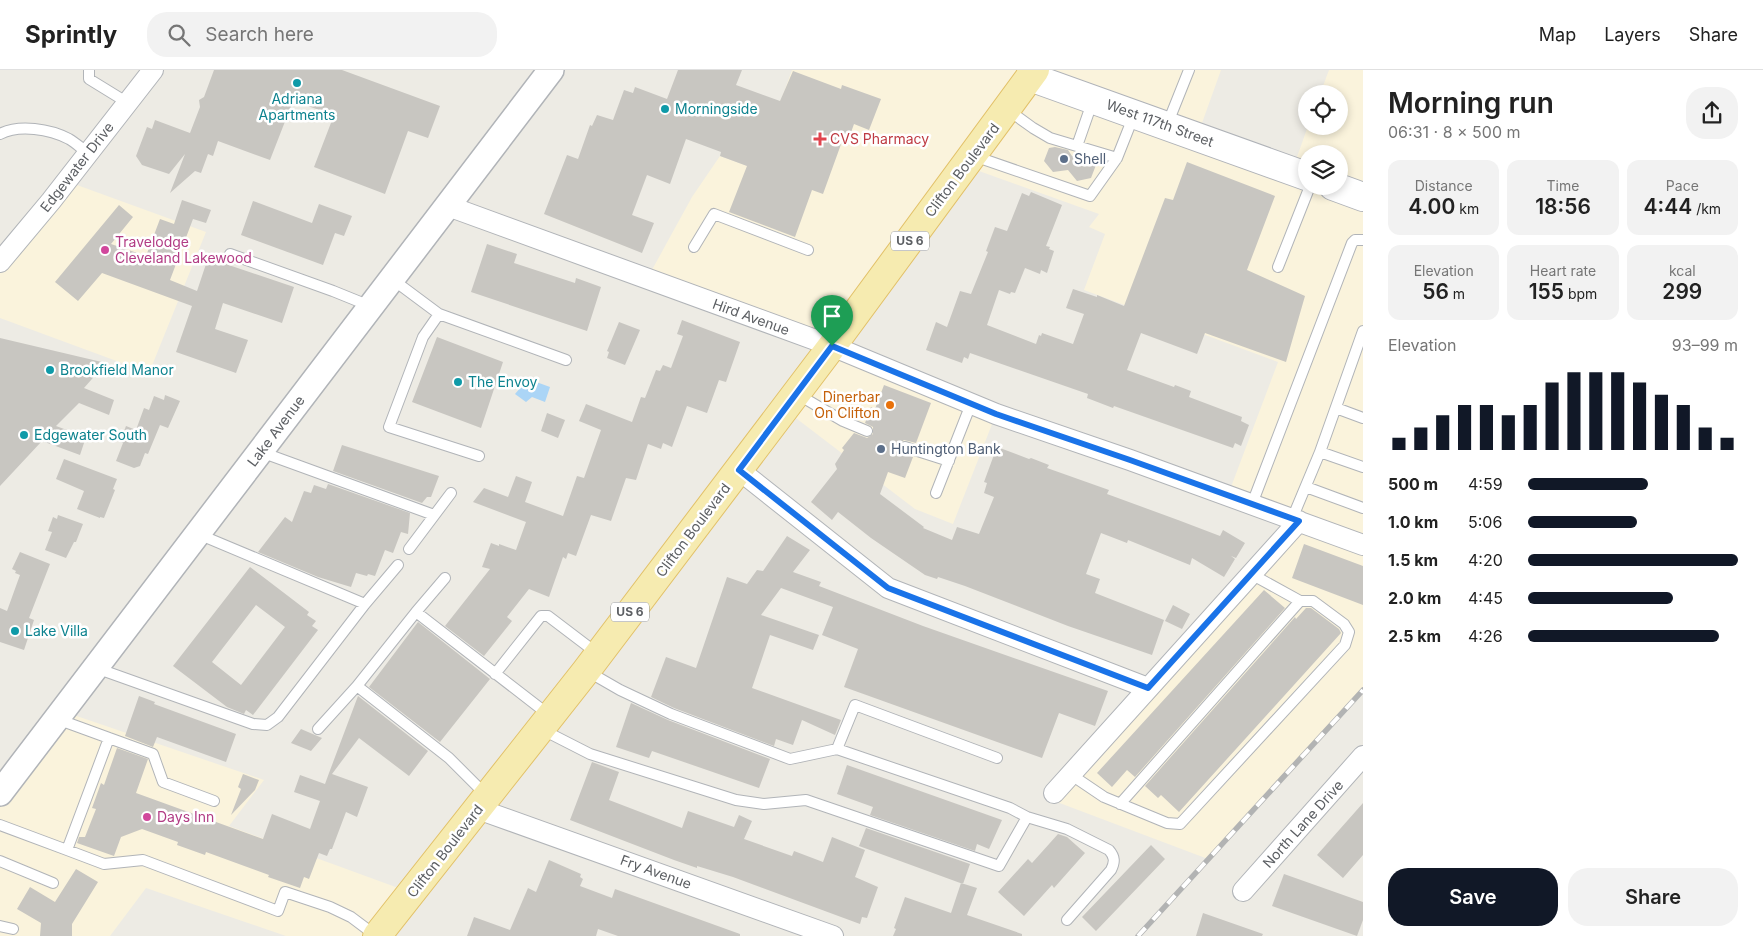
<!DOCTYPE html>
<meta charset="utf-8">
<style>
:root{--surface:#fff;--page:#f2f2f2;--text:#222;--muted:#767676;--line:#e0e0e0;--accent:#111827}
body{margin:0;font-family:Inter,sans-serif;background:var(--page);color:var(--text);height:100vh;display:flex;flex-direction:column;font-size:19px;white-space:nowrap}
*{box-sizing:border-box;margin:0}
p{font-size:16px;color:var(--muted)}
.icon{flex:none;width:28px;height:28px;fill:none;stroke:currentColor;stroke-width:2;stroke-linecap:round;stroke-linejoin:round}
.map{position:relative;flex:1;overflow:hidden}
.details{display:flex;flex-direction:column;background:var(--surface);width:400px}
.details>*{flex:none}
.tools{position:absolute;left:1298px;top:15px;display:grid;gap:10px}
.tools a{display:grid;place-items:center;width:50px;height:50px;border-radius:50%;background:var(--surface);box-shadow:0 2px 8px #0003;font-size:25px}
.pin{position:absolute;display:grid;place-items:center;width:42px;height:42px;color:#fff;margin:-51px -21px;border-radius:50% 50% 50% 0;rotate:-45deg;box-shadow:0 0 5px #0007}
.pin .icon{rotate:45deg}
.round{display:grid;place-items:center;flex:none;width:52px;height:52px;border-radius:20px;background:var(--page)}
.head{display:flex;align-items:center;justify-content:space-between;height:85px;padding:0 25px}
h1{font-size:28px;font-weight:600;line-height:38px}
.stats{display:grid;grid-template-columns:repeat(3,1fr);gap:8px;height:85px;padding:5px 25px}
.stats div{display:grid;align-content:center;border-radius:12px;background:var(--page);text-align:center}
.stats b{font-size:21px;font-weight:600}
.stats small{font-size:14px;font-weight:400}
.stats p{font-size:14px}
.chart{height:140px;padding:10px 25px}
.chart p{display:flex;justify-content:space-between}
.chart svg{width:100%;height:90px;margin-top:5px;stroke:var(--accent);stroke-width:6}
.cta{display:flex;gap:10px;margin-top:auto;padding:10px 25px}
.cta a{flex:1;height:58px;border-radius:20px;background:var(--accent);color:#fff;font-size:20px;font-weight:600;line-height:58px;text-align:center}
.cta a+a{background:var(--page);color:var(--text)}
ul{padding:0 25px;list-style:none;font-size:16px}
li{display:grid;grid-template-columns:80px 60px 1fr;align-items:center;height:38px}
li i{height:12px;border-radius:6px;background:var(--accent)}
header{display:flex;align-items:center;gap:30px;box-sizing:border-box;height:70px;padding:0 25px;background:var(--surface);border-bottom:1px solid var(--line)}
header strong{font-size:24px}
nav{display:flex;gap:28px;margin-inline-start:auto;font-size:18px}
.search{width:350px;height:45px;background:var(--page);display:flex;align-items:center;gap:12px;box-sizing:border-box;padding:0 18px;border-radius:20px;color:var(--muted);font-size:19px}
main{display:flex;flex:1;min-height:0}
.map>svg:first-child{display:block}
.commercial{fill:#faf3dc;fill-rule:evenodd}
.water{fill:#abd5f6}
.building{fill:#c8c6c1;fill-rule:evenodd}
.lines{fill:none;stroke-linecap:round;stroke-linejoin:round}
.service-casing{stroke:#b1b4b8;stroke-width:12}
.minor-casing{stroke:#b1b4b8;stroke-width:22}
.tertiary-casing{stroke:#b1b4b8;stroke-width:28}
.secondary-casing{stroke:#b0b3b8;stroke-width:30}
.primary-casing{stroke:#e2c168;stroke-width:30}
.service{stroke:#fff;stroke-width:10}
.minor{stroke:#fff;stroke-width:20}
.tertiary{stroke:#fff;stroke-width:25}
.secondary{stroke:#fff;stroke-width:28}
.primary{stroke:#f6ebb0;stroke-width:28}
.rail-casing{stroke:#b2b3b3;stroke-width:5.5}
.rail{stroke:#fff;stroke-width:4;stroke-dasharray:11;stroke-linecap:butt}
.route-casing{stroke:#fff;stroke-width:10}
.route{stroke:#1a73e8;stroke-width:6}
.culture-dot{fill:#0f9aa8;stroke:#fff;stroke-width:2}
.health-dot{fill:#e0444e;stroke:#fff;stroke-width:2}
.service-dot{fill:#5c6f8a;stroke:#fff;stroke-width:2}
.hotel-dot{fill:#d1479c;stroke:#fff;stroke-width:2}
.food-dot{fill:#e8710a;stroke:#fff;stroke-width:2}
.labels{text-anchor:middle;stroke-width:5;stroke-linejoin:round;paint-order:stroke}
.shield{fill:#fff;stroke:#8d8f92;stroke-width:1}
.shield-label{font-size:12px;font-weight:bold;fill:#5c5f63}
.culture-label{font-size:14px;fill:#0d838f;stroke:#fff;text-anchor:start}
.street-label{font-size:14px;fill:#5c5f63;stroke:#fff}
.health-label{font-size:14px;fill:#be3a42;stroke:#fff;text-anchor:start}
.service-label{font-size:14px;fill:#4e5e75;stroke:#fff;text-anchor:start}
.hotel-label{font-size:14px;fill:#b23c85;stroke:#fff;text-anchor:start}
.food-label{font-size:14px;fill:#c56008;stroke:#fff;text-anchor:end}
</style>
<header>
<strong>Sprintly</strong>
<div class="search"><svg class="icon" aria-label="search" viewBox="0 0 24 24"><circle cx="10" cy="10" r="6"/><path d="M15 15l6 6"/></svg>Search here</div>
<nav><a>Map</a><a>Layers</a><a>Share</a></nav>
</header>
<main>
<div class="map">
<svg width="1363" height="866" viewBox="0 0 1363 866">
<rect width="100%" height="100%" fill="#edebe4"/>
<path class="commercial" d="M792,0H1221L1197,67L1292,101L1308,56H1339V24H1320L1329,0H1363V620L1208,789L1049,729L1299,451L1228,425L1278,292L1084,220L1105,164L1089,157L1099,144L965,96L832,276L996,344L953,454L915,439L784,339L831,276L647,209L692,127L720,86L756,99ZM1306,84H1339V116H1306Z
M66,111L206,162L149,303L0,248V192Z
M62,641L264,710L229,756L412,823L377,866H286L146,818L110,866H0V723Z"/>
<path class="water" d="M528,309L550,317L545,332L532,327L526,332L515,324Z"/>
<path class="building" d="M214,0H342L440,36L428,68L408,61L385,124L314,97L334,45L293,31L270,90L218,71L213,86L208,84L201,103L195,101L170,123L185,84L169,104L142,95L136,86L147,57L152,59L155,50L190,63L200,37L199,30L204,27Z
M678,0H742L736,15L780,31L793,1L841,19L842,15L881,29L869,60L854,54L849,68L844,66L823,124L812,120L795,167L729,142L747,96L720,86L721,82L686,69L670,114L647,105L632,145L654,153L642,183L544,144L567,85L578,89L590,55L592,56L597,45L613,50L624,20L633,23L635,17L667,29Z
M1055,77L1068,80L1072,86L1082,85L1089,87L1096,95L1091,108L1077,111L1068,100L1053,102L1044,91L1049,78Z
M1187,92L1275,126L1247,200L1305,226L1286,292L1205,263L1197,284L1141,263L1127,300L1174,317L1175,315L1191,321L1189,327L1242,347L1241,351L1249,355L1241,376L1235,373L1233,378L1114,336L1113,338L1087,328L1088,324L970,283L968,289L964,287L962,293L926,280L936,252L947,257L960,221L971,224L988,182L986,181L995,157L1007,161L1022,123L1029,126L1031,122L1062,135L1046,176L1050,177L1049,179L1054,181L1047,203L1041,200L1040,204L1025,198L1015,223L1011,222L1010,224L999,220L987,255L1036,274L1039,265L1041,266L1042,263L1073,274L1084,244L1066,238L1073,219L1097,227V225L1124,236L1165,128L1173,130Z
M182,130L211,140L206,153L193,149L170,210L197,221L208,188L294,217L282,253L223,233L215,259L248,270L236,303L176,282L192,236L102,203L78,231L55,212L119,135L133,147L111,174L146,186L160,149L174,154Z
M253,131L312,153L319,134L352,146L344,166L335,163L323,195L241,165Z
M487,174L517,184L514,193L575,213L576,208L601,217L587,261L471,222Z
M682,250L740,272L726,312L719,310L707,343L687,336L672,377L663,373L661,379L648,374L636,410L626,408L611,451L591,445L576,486L568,483L566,489L563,487L549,527L529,519L507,547L512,551L484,586L445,556L490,499L482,497L491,473L499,476V474L516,480L526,452L473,432L484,418L508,427L516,406L532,412L525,432L563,446L577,406L584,408L601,360L579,351L586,334L632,352L641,327L645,328L656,300L660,301L663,295L671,298L683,266L677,264Z
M619,252L640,260L625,295L607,288L609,282L607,281Z
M437,267L503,292L481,358L412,332Z
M0,268L106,293L84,318L114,330L109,345L79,333L56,356L86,367L80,385L42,371L0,416Z
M884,315L931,333L916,373L904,370L899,374L900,382L913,387L905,408L888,402L880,424L924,457L923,458L952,470L957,457L979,464L994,427L984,423L987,413L984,412L995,382L998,384L1000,378L1029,389L1031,388L1049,395L1047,398L1109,420L1107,424L1178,450L1220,466L1223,460L1245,473L1236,488L1231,486L1235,489L1224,507L1192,488L1190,495L1128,470L1127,473L1101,463L1086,504L1100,509L1095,523L1164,550L1152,585L1068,556L965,516L938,507L937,509L925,505L871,468L838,442L832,450L811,432L837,399L835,394L844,380L842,378L854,363L867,368L873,364V357L865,353L871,337L875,339Z
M165,325L180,331L168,358L160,355L148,384L145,383L140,396L134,398L116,391L123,373L120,372L126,356L136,360L144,338L149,340L154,326L164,330Z
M547,343L565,350L558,368L541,361Z
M342,375L439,406L431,427H427L422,433L333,401Z
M64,389L117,409L113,419L115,420L104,448L100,447V448L77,439L84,421L56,409Z
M328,414L410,443L408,464L401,462L393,483L385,480L375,506L368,504L367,506L356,503L351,517L318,507L258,482L285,447L292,452L304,421L311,423L314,415L326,419Z
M58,445L83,454L76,472H74L66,488L45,480L52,462L48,461L53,447L57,449Z
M787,466L810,480L793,502L821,512L819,516L923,556L1108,621L1095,656L1059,643L1042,688L844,617L858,579L822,565L833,537L781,518L761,545L819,565L813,580L770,565L752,618L841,650L835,665L802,650L793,675L776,669L774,676L674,638L651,627L666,587L696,598L727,507L747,514L757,500L763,501Z
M1304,474L1363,496V535L1292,508Z
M20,482L50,494L29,548L34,550L24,580L0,572V538L7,541L16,516L20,505L15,503L16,501L12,499Z
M250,497L309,542L307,545L316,551L312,556L318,560L253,645L246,640L244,644L227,637L173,596ZM256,535L285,557L241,615L212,592Z
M1264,520L1285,538L1135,707L1127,700L1112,717L1097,703Z
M1173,535L1190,544L1182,559L1165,551Z
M1306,538H1311L1339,559L1341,563L1179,742L1161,725L1158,728L1145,716L1295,547L1296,549Z
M418,552L490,609L440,672L369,617Z
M139,626L155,632L154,634L236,664L226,692L157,667L153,677L125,666Z
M358,626L428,681L409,706L359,668L332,704L368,717L357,747L346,742L332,779H330L327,786L319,783L309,809L304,807L300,818L268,807L269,805L206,782L205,785L177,775L178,772L142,759L121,767L114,786L77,773L79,767H85L96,739L92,738L101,713L104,715L117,678L148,689L136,723L263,769L272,744L310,759L320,731L294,722L300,705L325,714L329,703L331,704L329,703Z
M631,633L668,650L770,689L759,718L652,681L649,688L616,677Z
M301,659L322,668L311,681L291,673Z
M592,692L619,702L609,730L682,758L688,741L734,757L739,745L752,751L744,769L792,786L794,781L823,792L832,767L865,780L855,807L878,817L867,848L862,847L860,854L733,807L697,796V798L674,790L570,750Z
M847,695L1002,750L989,779L977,774L975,781L870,745L873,737L837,724Z
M243,704L259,710L255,720L231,745L241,719L238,717Z
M1363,733V785L1343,808L1317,785Z
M866,758L970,794L963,814L859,776Z
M1058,764L1067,767L1085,783L1054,818L1052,815L1024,846L998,822L1028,789L1032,793Z
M1151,775L1165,789L1096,861L1082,847Z
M549,790L581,804L580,807L583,809L580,816L612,828L615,819L740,864V866H618L598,859L596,866H467L474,847L510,860L528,818L536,822Z
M76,799L98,812L72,854V866H40L41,853L17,839L30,817L55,832Z
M1284,804L1363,832V850L1357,866L1272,836Z
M961,813L977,818L967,845L1022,864V866H893L896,859L894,858L905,827L951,843Z
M1203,843L1263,864L1262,866H1196Z"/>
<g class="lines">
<g class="service-casing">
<path id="service" d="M89,0V9L128,33
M1008,40L1033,58L1050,68L1117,88
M1167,55L1189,0
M0,64C19,54 50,59 69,69C76,73 82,79 88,83
M1077,76L1093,30
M974,86L1090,126L1117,88L1134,45
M694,177L714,144L808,180
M230,184L333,221L370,236
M1278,197L1310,116
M392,209L439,244L566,290
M439,244L423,267L389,357L479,386
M797,324L843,351L867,361
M1336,338L1363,348
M905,377L949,391
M261,382L434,445
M1320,382L1363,397
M1306,417L1363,438
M936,423L971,334
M1252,434L1352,173L1355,170H1363
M1292,449L1320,382L1363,261
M198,464L365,534
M409,479L451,423
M416,542L445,508
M96,598L253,654L267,655L278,647L365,534L398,495
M495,604L541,546H548L598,584
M318,659L357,616
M541,659L590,684L736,730L764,734L806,730L999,796L1027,747L1010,738L837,679L790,689L671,644L620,620L587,601
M109,668L153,684L163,712L214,731
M837,679L855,635L997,688
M1070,704L1104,727L1167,753L1180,754L1345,575L1349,562L1344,554L1313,531H1300L1251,504
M487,726L449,688L357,616L416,542L549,645
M1120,734L1300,531
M1027,747L1067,759L1109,780C1115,787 1115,792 1111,800L1067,850
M0,755L67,780L109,668L57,649
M67,780L104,794L143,790L278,841L285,822L330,837L351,847L375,865
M0,791L53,813
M0,856L13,859"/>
</g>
<g class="minor-casing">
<path id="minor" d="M448,136L832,276L996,344L1130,390L1363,475
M0,192L51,131L153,0
M739,400L888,518L1148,618
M1054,723L1299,451
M478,739L833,866
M1243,821L1363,686"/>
</g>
<g class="tertiary-casing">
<path id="tertiary" d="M0,723L551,0"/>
</g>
<g class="secondary-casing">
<path id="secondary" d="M1030,7L1306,106
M1333,116L1363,127"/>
</g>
<g class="primary-casing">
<path id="primary" d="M377,866L586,601L832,276L1035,0"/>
</g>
<use href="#service" class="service"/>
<use href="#minor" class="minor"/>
<use href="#tertiary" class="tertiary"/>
<use href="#secondary" class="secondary"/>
<use href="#primary" class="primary"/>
<g class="rail-casing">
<path id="rail" d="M1138,866L1363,620"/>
</g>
<use href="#rail" class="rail"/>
</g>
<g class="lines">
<g class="route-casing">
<path id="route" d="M832,276L996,344L1130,390L1299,451L1148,618L888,518L739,400Z"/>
</g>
<use href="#route" class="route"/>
</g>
<g class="culture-dot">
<circle cx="297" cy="13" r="5"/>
<circle cx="665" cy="39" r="5"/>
<circle cx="50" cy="300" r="5"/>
<circle cx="458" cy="312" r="5"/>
<circle cx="24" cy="365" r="5"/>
<circle cx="15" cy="561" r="5"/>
</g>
<path class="health-dot" d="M817.5 61.5h5v5h5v5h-5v5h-5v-5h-5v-5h5z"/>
<g class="service-dot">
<circle cx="1064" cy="89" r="5"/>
<circle cx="881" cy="379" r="5"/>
</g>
<g class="hotel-dot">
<circle cx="105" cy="180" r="5"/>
<circle cx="147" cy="747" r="5"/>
</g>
<circle class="food-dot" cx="890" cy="335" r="5"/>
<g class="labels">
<g class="shield">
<rect x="891" y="161.5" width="38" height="19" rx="4"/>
<rect x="611" y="532.5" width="38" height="19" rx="4"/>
</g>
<g class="shield-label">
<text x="910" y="175">US 6</text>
<text x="630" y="546">US 6</text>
</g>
<g class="culture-label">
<text x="297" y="34" text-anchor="middle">Adriana<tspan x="297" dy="16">Apartments</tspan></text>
<text x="675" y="44">Morningside</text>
<text x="60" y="305">Brookfield Manor</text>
<text x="468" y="317">The Envoy</text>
<text x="34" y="370">Edgewater South</text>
<text x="25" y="566">Lake Villa</text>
</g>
<g class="street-label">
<text transform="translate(1160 53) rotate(20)" y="5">West 117th Street</text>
<text transform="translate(77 97) rotate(-52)" y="5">Edgewater Drive</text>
<text transform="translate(962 100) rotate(-53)" y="5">Clifton Boulevard</text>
<text transform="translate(751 247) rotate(20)" y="5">Hird Avenue</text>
<text transform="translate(276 361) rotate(-53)" y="5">Lake Avenue</text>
<text transform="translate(693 460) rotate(-53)" y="5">Clifton Boulevard</text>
<text transform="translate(1303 754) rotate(-48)" y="5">North Lane Drive</text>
<text transform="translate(445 781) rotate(-52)" y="5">Clifton Boulevard</text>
<text transform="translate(656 802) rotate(20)" y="5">Fry Avenue</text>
</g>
<g class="health-label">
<text x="830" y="74">CVS Pharmacy</text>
</g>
<g class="service-label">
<text x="1074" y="94">Shell</text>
<text x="891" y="384">Huntington Bank</text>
</g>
<g class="hotel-label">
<text x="115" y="177">Travelodge<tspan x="115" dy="16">Cleveland Lakewood</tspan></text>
<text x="157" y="752">Days Inn</text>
</g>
<g class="food-label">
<text x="880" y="332">Dinerbar<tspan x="880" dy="16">On Clifton</tspan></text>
</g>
</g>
</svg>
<div class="tools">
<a><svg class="icon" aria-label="locate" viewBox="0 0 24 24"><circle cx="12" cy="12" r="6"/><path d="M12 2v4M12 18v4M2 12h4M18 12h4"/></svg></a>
<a><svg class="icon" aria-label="layers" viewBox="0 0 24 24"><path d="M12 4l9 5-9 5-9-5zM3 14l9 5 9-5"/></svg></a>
</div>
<div class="pin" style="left:832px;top:276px;background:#1e9e55"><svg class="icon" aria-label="arrive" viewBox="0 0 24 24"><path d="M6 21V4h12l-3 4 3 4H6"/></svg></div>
</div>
<section class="details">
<div class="head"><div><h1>Morning run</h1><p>06:31 · 8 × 500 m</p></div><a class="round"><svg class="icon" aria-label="share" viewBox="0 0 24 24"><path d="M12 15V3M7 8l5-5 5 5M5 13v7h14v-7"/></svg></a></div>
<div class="stats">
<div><p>Distance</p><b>4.00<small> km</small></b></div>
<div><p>Time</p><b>18:56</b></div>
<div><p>Pace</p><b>4:44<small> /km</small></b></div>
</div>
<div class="stats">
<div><p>Elevation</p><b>56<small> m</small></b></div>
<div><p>Heart rate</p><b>155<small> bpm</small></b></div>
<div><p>kcal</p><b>299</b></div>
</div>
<div class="chart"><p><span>Elevation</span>93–99 m</p>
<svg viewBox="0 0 160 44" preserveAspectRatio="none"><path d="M5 44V38M15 44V33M25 44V27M35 44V22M45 44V22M55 44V27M65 44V22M75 44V11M85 44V6M95 44V6M105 44V6M115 44V11M125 44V17M135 44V22M145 44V33M155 44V38"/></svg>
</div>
<ul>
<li><b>500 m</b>4:59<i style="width:57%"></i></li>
<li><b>1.0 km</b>5:06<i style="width:52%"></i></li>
<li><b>1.5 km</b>4:20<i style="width:100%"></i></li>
<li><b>2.0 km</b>4:45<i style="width:69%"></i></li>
<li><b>2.5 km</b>4:26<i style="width:91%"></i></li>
</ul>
<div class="cta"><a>Save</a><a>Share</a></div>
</section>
</main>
